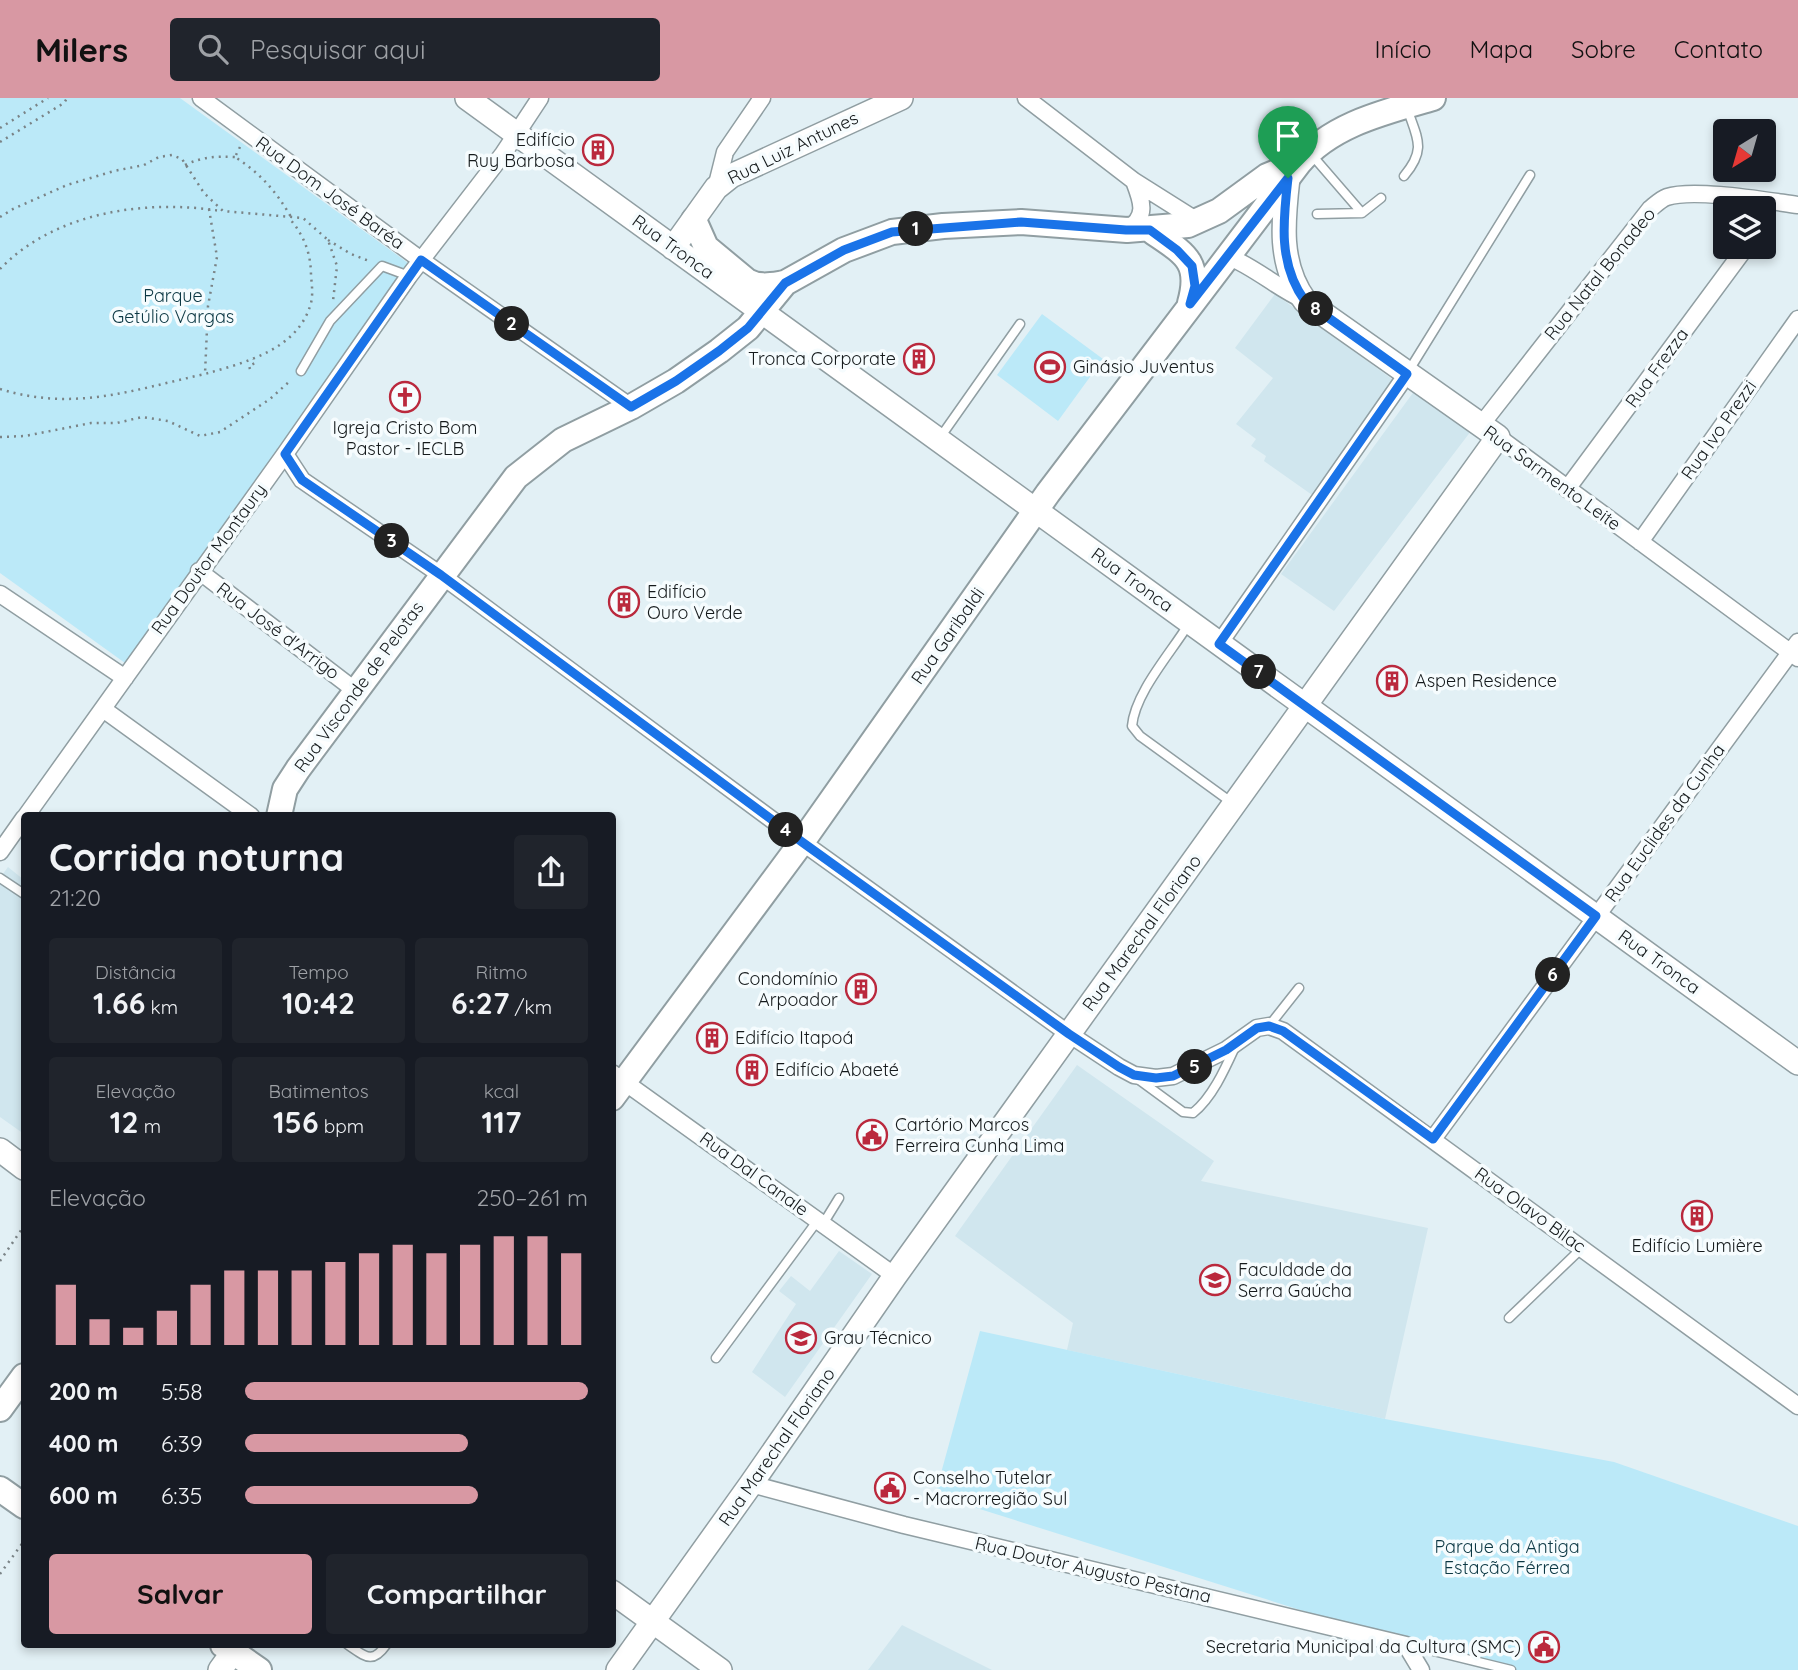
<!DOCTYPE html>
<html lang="pt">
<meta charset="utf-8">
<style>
:root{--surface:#171b24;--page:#20242c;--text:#f1f3f6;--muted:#9ea1a6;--accent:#d898a3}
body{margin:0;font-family:Quicksand,sans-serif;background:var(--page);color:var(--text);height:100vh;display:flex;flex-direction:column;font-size:26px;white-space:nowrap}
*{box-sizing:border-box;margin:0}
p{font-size:23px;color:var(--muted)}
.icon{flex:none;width:38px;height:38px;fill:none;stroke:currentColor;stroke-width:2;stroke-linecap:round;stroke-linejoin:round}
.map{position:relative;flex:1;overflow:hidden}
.details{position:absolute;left:21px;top:714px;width:595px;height:836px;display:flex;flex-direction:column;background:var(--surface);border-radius:7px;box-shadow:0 4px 10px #0003}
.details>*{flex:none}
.needle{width:46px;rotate:217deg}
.fabs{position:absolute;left:1713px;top:21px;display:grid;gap:14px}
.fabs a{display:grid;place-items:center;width:63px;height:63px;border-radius:7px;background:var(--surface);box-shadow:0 4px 10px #0003;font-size:35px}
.pin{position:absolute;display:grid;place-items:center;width:60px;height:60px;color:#fff;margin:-72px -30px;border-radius:50% 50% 50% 0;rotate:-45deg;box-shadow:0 0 7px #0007}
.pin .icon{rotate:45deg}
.km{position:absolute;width:35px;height:35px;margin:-18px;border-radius:50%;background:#222;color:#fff;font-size:19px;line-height:35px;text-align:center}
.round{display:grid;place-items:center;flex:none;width:74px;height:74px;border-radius:7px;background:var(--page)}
.overview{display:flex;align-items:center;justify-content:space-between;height:119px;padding:0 28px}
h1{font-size:38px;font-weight:700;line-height:52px}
.stats{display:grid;grid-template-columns:repeat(3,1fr);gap:10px;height:119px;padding:7px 28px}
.stats div{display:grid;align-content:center;border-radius:7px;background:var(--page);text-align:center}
.stats b{font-size:30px;font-weight:700}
.stats small{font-size:19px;font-weight:400}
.stats p{font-size:19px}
.chart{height:196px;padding:14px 28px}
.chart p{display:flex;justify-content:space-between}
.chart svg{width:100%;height:126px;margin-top:7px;stroke:var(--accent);stroke-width:6}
.button{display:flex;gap:14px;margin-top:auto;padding:14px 28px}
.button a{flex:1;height:80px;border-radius:7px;background:var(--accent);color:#111;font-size:28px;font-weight:700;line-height:80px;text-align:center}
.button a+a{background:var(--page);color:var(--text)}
ul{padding:0 28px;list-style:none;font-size:23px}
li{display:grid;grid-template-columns:112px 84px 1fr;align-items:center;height:52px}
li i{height:18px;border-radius:9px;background:var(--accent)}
header{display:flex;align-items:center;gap:42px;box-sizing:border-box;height:98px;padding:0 35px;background:var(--accent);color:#111}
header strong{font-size:33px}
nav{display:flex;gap:38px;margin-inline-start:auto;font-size:24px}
.search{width:490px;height:63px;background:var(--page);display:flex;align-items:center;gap:18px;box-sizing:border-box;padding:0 24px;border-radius:7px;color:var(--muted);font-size:26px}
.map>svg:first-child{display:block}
.built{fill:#d0e6ee}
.green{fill:#bbe9f8}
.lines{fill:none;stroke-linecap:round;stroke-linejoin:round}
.lane-casing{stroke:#909ea2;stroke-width:11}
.street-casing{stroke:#909ea2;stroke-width:19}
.secondary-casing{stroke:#909ea2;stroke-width:26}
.primary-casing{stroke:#909ea2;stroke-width:28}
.path{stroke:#7a8386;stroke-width:2.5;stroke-dasharray:2 5;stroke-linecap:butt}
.lane{stroke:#fff;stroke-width:8}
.street{stroke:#fff;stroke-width:16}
.secondary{stroke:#fff;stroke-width:23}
.primary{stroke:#fff;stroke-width:24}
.route-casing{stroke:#fff;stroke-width:14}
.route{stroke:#1a73e8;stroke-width:9}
.labels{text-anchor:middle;stroke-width:7;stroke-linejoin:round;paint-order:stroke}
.poi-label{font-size:18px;fill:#151a1c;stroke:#f6fcfe;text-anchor:start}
.street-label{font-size:18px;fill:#151a1c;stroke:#f6fcfe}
.park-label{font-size:18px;fill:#0c3844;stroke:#f6fcfe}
</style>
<header>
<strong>Milers</strong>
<div class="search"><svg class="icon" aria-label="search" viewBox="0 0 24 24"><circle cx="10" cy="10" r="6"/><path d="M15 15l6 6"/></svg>Pesquisar aqui</div>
<nav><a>Início</a><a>Mapa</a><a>Sobre</a><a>Contato</a></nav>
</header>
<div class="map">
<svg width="1798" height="1572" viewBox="0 0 1798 1572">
<rect width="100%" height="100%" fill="#e2f0f5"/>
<path class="built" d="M1275,196L1396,284L1315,399L1264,363L1266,358L1251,348L1256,341L1236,326L1273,280L1235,250Z
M1415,292L1471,333L1334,513L1281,476Z
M8,769L24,782V1036L0,1019V780Z
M1077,967L1214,1063L1201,1083L1428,1130L1385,1321L1067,1252L1073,1225L955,1138Z
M839,1153L872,1176L785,1299L752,1274L796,1206L779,1193L791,1178L810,1193Z
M902,1527L992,1572H868Z"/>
<path class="green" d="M0,0H180L415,170L125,565L0,475Z
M1042,216L1103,261L1058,323L997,277Z
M980,1233L1385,1321L1614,1364L1798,1428V1572H1491L935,1397Z"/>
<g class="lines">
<g class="lane-casing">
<path id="lane" d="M1311,56L1362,115L1381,100
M1404,78C1427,51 1417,40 1407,10
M1317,116L1362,115
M301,273L330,223L382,168L409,178
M1408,274L1530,77
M939,341L1020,226
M1188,527C1170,556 1135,595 1132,628L1140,638L1231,704
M0,780L24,796
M1269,928L1299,890
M1138,981L1183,1014L1193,1015C1212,1000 1225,971 1235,949
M823,1126L839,1100
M1509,1220L1582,1150
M716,1260L818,1122
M348,1547C365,1558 372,1567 386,1547
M1409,1547L1511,1572"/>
</g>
<g class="street-casing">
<path id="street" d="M201,0L421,162L631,309
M1026,0L1134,83L1199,124
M716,90L725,54L762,0
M1127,132C1148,118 1142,104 1134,83
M1227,158C1255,169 1277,190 1304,202
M1481,327L1650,111C1655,107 1661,101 1667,99C1694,90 1768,103 1798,107
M1498,339L1798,560
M285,356L302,382L441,477L802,744L1069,936L1119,969L1134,977L1156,980L1173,978L1226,952L1257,930L1269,928L1283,933L1798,1308
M1567,391L1746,149
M1640,444L1798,221
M199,473L356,593
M0,496L125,580
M1219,546L1407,276
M103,611L251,718
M26,718L285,356L409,178L503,56L540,0
M0,754L24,720
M612,975L895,1178
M1433,1041L1798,544
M751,1386L904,1427L1406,1547L1421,1572"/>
</g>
<g class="secondary-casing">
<path id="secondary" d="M467,0L1798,965
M673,150L716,90L731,78L901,0
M0,1052L24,1070
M612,1494L720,1572
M220,1572L233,1554
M618,1572L751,1386L895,1178L1498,339L1305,203C1278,166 1283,123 1288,80"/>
</g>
<g class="primary-casing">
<path id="primary" d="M694,122L706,149L747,183C760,190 771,187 785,185
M1150,132C1183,155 1202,162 1190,205
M279,718L285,691L298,671L516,379L563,342L631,309L676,283L719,253L748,230L785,185L844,152L892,134L943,128L1021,124L1127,132L1188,127L1219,113L1267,78L1298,65
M612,1000L802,744L1048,395L1299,65C1332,26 1385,14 1433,0
M0,1311L24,1278
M0,1391L24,1408
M223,1547L259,1572"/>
</g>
<path class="path" d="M0,30L48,0
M0,44L64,5L67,0
M240,49L235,59C260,75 276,93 291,119
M185,67C202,59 216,58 235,59
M209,111L217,159L208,208L205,276C246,264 298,252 311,205C313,197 312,187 311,178C311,155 304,137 289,120
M0,119L13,111L67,87L114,73L144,67L159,59L172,57L182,61L204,95L223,113L303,120L328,142L337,168L333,203
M328,142L351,156L369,163
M0,171C55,114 145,101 221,113
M250,271L249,268L255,265L253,261
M0,291C75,314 132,292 205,276
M0,339L25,338L91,325H117L142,319L168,323L200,338L220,334L270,301L291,282
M0,1163L24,1128
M0,1476L24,1443"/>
<use href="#lane" class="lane"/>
<use href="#street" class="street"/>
<use href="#secondary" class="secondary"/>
<use href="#primary" class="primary"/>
</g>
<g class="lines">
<g class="route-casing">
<path id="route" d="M1288,80C1283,123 1278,166 1305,203L1407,276L1219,546L1596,818L1433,1041L1283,933L1269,928L1257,930L1226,952L1173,978L1156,980L1134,977L1119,969L1069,936L802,744L441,477L302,382L285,356L421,162L631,309L676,283L719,253L748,230L785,185L844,152L892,134L1021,124L1126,132H1150L1177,152L1192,168L1195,188L1190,206Z"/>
</g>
<use href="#route" class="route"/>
</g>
<defs>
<g id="building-ring" transform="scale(1.575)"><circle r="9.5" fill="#f6fcfe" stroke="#ba293d" stroke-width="1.5"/><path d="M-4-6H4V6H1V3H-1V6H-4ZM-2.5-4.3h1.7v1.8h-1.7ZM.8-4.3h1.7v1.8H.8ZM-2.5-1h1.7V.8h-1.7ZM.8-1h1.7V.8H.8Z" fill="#ba293d"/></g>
<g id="stadium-ring" transform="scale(1.575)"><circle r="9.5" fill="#f6fcfe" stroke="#ba293d" stroke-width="1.5"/><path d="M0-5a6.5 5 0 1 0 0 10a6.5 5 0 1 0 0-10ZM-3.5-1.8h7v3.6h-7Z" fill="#ba293d"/></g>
<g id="church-ring" transform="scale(1.575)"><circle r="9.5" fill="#f6fcfe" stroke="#ba293d" stroke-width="1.5"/><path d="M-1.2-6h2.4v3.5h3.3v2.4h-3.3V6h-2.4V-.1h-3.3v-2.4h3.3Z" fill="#ba293d"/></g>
<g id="civic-ring" transform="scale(1.575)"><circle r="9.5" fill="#f6fcfe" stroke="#ba293d" stroke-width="1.5"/><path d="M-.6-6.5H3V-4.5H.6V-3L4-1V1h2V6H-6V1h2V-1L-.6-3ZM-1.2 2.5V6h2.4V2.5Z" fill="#ba293d"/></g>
<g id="university-ring" transform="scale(1.575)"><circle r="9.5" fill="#f6fcfe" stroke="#ba293d" stroke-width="1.5"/><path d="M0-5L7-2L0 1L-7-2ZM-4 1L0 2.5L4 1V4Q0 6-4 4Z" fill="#ba293d"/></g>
</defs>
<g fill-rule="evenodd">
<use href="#building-ring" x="598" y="52"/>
<use href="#building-ring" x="919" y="261"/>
<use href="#stadium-ring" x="1050" y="269"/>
<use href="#church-ring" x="405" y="299"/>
<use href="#building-ring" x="624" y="504"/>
<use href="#building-ring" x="1392" y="583"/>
<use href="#building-ring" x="861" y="891"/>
<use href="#building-ring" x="712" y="940"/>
<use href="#building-ring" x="752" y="972"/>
<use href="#civic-ring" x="872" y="1037"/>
<use href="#building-ring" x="1697" y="1118"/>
<use href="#university-ring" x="1215" y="1182"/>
<use href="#university-ring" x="801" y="1240"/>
<use href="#civic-ring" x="890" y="1390"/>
<use href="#civic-ring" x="1544" y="1549"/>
</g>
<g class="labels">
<g class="poi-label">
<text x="575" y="48" text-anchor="end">Edifício<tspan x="575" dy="21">Ruy Barbosa</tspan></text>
<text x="896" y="267" text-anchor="end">Tronca Corporate</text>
<text x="1073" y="275">Ginásio Juventus</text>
<text x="405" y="336" text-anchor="middle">Igreja Cristo Bom<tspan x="405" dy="21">Pastor - IECLB</tspan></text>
<text x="647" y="500">Edifício<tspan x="647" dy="21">Ouro Verde</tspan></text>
<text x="1415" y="589">Aspen Residence</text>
<text x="838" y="887" text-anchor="end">Condomínio<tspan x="838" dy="21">Arpoador</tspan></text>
<text x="735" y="946">Edifício Itapoá</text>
<text x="775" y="978">Edifício Abaeté</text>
<text x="895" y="1033">Cartório Marcos<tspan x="895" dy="21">Ferreira Cunha Lima</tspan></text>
<text x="1697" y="1154" text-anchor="middle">Edifício Lumière</text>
<text x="1238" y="1178">Faculdade da<tspan x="1238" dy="21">Serra Gaúcha</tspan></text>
<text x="824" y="1246">Grau Técnico</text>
<text x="913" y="1386">Conselho Tutelar<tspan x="913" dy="21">- Macrorregião Sul</tspan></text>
<text x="1521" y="1555" text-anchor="end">Secretaria Municipal da Cultura (SMC)</text>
</g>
<g class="street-label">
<text transform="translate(793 50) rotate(-26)" y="6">Rua Luiz Antunes</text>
<text transform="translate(330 95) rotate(36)" y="6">Rua Dom José Baréa</text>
<text transform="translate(673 149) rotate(36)" y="6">Rua Tronca</text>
<text transform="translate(1600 176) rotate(-51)" y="6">Rua Natal Bonadeo</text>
<text transform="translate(1657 270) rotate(-54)" y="6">Rua Frezza</text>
<text transform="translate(1719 332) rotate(-55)" y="6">Rua Ivo Prezzi</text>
<text transform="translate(1552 380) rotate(36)" y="6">Rua Sarmento Leite</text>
<text transform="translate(209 461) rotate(-54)" y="6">Rua Doutor Montaury</text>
<text transform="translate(1132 482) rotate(36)" y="6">Rua Tronca</text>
<text transform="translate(278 533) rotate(37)" y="6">Rua José d'Arrigo</text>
<text transform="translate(948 538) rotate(-55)" y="6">Rua Garibaldi</text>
<text transform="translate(359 589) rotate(-54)" y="6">Rua Visconde de Pelotas</text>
<text transform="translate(1665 725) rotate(-54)" y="6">Rua Euclides da Cunha</text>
<text transform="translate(1142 835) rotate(-54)" y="6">Rua Marechal Floriano</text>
<text transform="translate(1659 864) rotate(36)" y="6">Rua Tronca</text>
<text transform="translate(754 1076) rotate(36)" y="6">Rua Dal Canale</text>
<text transform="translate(1530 1112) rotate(36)" y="6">Rua Olavo Bilac</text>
<text transform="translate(777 1349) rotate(-55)" y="6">Rua Marechal Floriano</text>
<text transform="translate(1093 1472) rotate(13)" y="6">Rua Doutor Augusto Pestana</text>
</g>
<g class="park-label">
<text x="173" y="204">Parque<tspan x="173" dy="21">Getúlio Vargas</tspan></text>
<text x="1507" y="1455">Parque da Antiga<tspan x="1507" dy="21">Estação Férrea</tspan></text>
</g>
</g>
</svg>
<div class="fabs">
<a><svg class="needle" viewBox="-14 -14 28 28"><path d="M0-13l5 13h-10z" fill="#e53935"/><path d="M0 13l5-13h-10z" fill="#9ea1a6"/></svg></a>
<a><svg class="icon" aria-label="layers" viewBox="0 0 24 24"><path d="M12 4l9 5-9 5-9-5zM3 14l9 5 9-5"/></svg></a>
</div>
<div class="pin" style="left:1288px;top:80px;background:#1e9e55"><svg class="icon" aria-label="arrive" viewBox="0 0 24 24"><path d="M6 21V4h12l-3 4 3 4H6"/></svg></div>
<b class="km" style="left:916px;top:131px">1</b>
<b class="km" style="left:512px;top:226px">2</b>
<b class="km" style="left:392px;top:443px">3</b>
<b class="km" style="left:786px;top:732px">4</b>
<b class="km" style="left:1195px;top:969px">5</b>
<b class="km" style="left:1553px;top:877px">6</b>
<b class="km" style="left:1259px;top:574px">7</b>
<b class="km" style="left:1316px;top:211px">8</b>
<section class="details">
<div class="overview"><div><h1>Corrida noturna</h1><p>21:20</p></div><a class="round"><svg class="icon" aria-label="share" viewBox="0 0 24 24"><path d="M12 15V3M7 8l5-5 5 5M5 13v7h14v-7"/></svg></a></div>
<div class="stats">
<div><p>Distância</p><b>1.66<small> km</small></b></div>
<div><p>Tempo</p><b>10:42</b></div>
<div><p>Ritmo</p><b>6:27<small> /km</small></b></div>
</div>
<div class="stats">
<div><p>Elevação</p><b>12<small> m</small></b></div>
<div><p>Batimentos</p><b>156<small> bpm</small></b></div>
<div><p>kcal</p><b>117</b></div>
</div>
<div class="chart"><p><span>Elevação</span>250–261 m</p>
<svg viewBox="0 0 160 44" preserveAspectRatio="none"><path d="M5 44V23M15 44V35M25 44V38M35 44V32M45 44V23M55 44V18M65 44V18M75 44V18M85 44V15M95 44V12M105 44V9M115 44V12M125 44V9M135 44V6M145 44V6M155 44V12"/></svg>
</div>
<ul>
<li><b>200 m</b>5:58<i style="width:100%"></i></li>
<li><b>400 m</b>6:39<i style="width:65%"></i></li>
<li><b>600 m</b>6:35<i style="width:68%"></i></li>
</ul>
<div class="button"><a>Salvar</a><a>Compartilhar</a></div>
</section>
</div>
